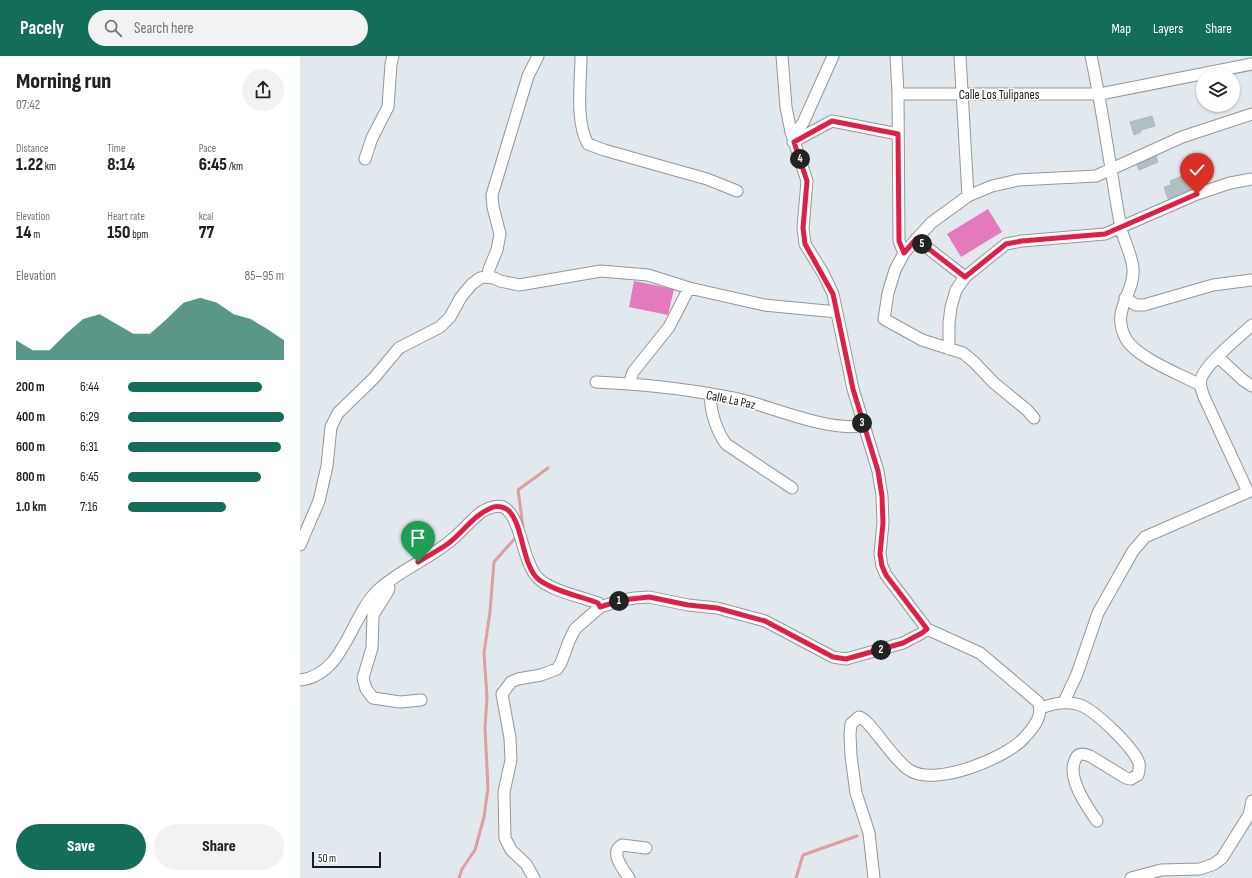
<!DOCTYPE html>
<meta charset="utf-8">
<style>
:root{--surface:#fff;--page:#f2f2f2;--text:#222;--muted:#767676;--accent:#136d58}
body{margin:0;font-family:"Sofia Sans Condensed",sans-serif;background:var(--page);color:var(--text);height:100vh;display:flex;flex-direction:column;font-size:15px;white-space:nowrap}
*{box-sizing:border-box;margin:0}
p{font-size:13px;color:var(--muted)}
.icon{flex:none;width:22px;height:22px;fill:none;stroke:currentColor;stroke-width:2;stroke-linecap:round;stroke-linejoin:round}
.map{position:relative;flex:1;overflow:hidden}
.sheet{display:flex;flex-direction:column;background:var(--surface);width:300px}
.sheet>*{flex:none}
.tools{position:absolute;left:896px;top:12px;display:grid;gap:8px}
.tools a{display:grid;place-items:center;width:44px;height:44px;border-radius:50%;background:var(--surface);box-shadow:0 1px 3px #0004;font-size:20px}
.scale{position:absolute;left:12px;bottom:10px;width:69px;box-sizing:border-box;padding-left:4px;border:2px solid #1c1c1c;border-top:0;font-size:11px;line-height:14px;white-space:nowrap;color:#1c1c1c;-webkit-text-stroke:3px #fff;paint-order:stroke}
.pin{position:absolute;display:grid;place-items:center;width:34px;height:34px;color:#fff;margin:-41px -17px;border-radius:50% 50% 50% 0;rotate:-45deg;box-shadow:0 0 4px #0007}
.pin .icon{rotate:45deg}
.km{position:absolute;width:20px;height:20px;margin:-10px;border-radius:50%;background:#222;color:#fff;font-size:11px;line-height:20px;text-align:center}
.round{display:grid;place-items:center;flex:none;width:42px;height:42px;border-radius:21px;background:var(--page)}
.head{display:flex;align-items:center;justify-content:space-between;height:68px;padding:0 16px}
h1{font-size:22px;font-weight:800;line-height:30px}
.stats{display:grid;grid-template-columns:repeat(3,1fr);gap:6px;height:68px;padding:4px 16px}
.stats div{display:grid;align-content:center}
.stats b{font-size:17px;font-weight:800}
.stats small{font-size:11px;font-weight:400}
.stats p{font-size:11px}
.chart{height:112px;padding:8px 16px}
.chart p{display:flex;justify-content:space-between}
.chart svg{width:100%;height:72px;margin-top:4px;fill:var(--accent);opacity:.7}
.cta{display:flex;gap:8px;margin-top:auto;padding:8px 16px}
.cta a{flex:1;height:46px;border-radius:24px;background:var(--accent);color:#fff;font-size:16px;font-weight:800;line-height:46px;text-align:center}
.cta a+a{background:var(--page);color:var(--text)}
ul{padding:0 16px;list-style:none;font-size:13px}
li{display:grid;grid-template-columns:64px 48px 1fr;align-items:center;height:30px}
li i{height:10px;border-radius:5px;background:var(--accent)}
header{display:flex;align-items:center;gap:24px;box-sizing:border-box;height:56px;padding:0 20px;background:var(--accent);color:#fff}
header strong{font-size:19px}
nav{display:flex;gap:22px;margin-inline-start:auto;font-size:14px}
.search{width:280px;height:36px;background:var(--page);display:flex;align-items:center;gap:10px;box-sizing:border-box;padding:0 14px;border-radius:22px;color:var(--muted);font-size:15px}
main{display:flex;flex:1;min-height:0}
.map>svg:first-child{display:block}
.pitch{fill:#e479bc}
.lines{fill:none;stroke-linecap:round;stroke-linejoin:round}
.stream{stroke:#e09e9f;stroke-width:3}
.building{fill:#b0bfc2;stroke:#a3bbc1}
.minor-casing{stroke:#969696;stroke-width:13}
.minor{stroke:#fff;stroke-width:11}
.route-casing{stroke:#fff;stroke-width:8}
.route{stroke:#e11d48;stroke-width:5}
.labels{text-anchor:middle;stroke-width:3;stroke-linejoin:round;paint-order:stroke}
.street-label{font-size:13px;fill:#1c1c1c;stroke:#fff}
</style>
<header>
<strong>Pacely</strong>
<div class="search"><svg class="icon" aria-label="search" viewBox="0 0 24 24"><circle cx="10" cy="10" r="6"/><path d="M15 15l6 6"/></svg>Search here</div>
<nav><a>Map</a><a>Layers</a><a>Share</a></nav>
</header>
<main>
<section class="sheet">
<div class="head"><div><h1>Morning run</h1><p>07:42</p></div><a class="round"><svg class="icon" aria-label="share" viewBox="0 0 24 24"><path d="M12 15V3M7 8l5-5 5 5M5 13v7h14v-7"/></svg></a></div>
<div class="stats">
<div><p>Distance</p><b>1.22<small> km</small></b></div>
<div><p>Time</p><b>8:14</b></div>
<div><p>Pace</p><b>6:45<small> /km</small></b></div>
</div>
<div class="stats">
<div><p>Elevation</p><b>14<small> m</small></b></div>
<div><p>Heart rate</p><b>150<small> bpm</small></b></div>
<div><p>kcal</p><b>77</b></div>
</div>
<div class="chart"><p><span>Elevation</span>85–95 m</p>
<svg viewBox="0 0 160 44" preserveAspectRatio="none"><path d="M0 44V32L10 38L20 38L30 28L40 19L50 16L60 22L70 28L80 28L90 19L100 9L110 6L120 9L130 16L140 19L150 25L160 32V44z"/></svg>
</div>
<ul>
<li><b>200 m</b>6:44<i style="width:86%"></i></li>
<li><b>400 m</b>6:29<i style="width:100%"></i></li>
<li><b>600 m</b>6:31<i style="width:98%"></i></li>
<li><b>800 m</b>6:45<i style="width:85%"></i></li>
<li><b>1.0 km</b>7:16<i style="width:63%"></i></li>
</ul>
<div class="cta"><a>Save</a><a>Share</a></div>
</section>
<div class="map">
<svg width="952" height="822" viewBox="0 0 952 822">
<rect width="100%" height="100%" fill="#e1e9ee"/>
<path class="pitch" d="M688,153L702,176L661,201L647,178Z
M334,225L374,233L368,259L329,251Z"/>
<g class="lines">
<path class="stream" d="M223,471L218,434L248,412
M159,822L162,813L175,794L184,761L188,732L185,672L187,641L184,597L190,556L194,506L217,480
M496,822L503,799L557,780"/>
</g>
<path class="building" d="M852,60L855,70L841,74V76L834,79L830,66Z
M856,100L858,106L839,114L837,109Z
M907,107L910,115L890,123L894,132L868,143L864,131L871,129L870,125L882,120V118L890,115V113Z"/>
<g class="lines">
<g class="minor-casing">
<path id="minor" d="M281,0C281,25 275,66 288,88L304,94L407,123L437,135
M482,0L486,51L491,76L507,125L503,172L505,188L523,217L533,238L553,333L578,415L582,440L583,467L580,498L582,510L586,519L627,573L680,597L738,646C744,659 734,671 725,681C707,702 637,730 611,715C594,706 570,663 559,661L551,668L550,678L551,700L556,737L569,777L574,822
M596,0L598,38L599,185L604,197
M660,0L668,140
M791,0C803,55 810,111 820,167C822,183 832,197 833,213C835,238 810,254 826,283C837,302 880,318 900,329
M598,38H800L952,8
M491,76L499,72L503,67L533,0
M493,86L532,65L598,78
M65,103L72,82L88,51L91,8L93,0
M616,183L665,221
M188,221L189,213L197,194L200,178L193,151L192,139L228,20L238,0
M825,242L836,249H844L913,229L952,224
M649,293V267L651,251L656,234L665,221L706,188L722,185L805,178L897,138L930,127L952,123
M918,301L943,324L952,330
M296,326C335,328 373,331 411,338C424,340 438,342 450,346C478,354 536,377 563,369
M329,328L333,316L369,271L389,232
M411,338C409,353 417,376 426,388L492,432
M734,362L727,354L694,327L674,306L663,297L622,284L584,263L588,237L595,214L604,197L631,167L668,140L692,130L718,124L796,120L882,81L952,58
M0,489L19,445L27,410L31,371L38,357L74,322L99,292L140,271L150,261L161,241L172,228L180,222L184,221L194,222L200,225L219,229L301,215L348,219L389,232L464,249L537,256
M87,528L89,532L88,535L73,559L72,592L63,622L66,633L73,642L100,646L121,644
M0,624C44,619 50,562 77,535C98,515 127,504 149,486C161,477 171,463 183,455C189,452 197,449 203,451C221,459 222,505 237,521C248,534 281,541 298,547L300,551
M764,646L777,618L798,557L833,495L845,481L948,436L904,341C902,335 899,329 901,323C905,308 939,281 952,269
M740,652C753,648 766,644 780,649C796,655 833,691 839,707C840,711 839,715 838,719L831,723L826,722L790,700C785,698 779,696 776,702C765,720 787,751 797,765
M234,822L226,808L211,794L205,782L204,736L211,704L210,682L202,638L211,626L218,623L241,619L257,613L261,607L269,585L275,573L300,551L322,544L335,542L349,541L388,549L417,552L465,565L533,601L546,603L603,587L622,577L627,573
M329,822C323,813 309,796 322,789L346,792
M831,822L861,814L900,813L914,808L922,802L949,759L952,745"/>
</g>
<use href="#minor" class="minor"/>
</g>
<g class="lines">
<g class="route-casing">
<path id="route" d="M118,506C128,500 139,494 149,487C163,476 174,459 191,452C197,449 206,451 210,456C223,472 222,504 236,521C247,533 282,541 298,547L300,551L322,544L349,541L388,549L417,552L465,565L533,601L546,603L603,587L622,577L627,573L586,519L582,510L580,498L583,467L582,440L578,415L553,333L533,238L505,188L503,172L507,125L494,86L532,65L598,78L599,185L604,197L616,183L665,221L706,188L722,185L805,178L897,138"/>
</g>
<use href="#route" class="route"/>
</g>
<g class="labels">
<g class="street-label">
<text x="699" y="43">Calle Los Tulipanes</text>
<text transform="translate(431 343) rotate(12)" y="5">Calle La Paz</text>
</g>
</g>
</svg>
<div class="tools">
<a><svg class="icon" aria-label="layers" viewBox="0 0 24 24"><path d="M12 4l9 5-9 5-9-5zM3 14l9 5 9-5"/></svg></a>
</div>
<div class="scale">50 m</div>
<div class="pin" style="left:118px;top:506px;background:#1e9e55"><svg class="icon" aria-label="arrive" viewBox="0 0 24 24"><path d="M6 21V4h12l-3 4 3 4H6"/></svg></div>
<div class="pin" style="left:897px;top:138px;background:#d93025"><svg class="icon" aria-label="check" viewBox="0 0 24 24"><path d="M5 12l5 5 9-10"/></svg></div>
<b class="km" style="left:319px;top:545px">1</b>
<b class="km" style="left:581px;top:594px">2</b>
<b class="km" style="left:562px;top:367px">3</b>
<b class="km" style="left:500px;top:103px">4</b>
<b class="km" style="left:622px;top:188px">5</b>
</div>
</main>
